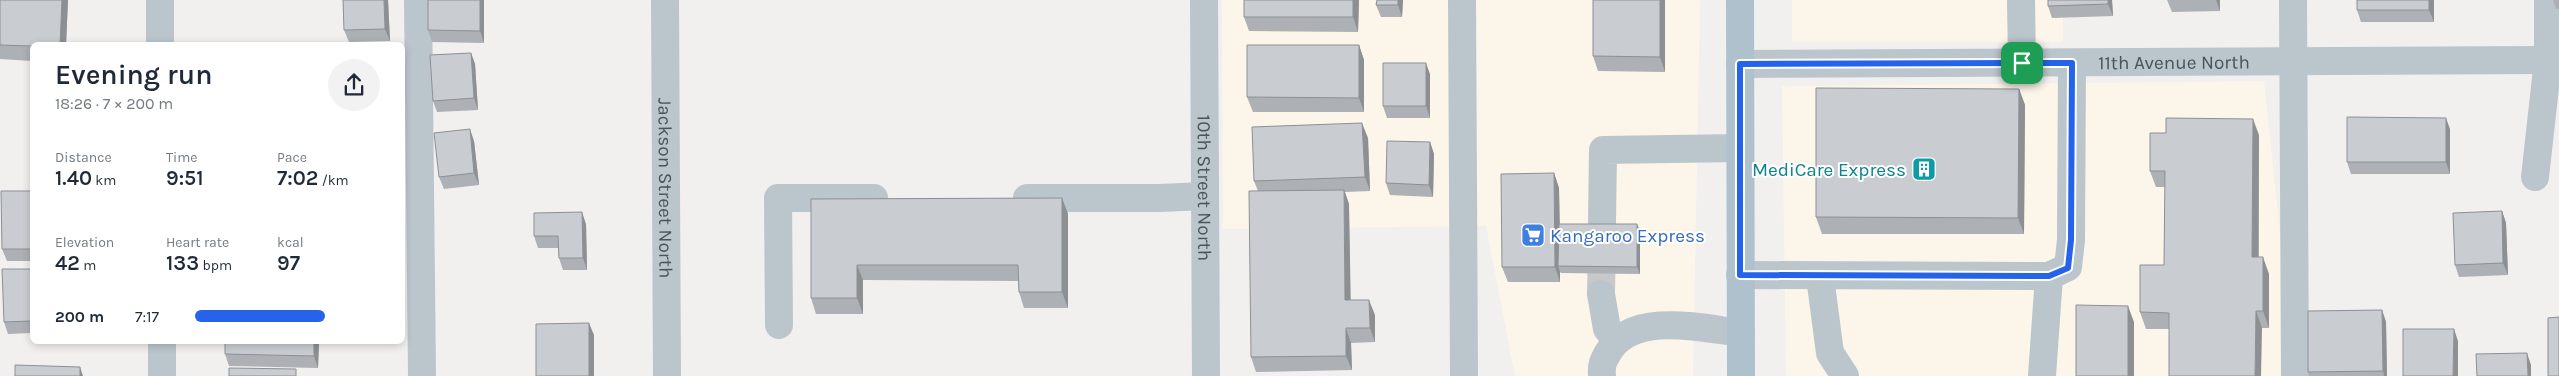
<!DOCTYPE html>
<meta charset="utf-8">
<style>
:root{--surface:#fff;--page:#f2f2f3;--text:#1f2937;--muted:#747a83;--accent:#2563eb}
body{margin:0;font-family:Karla,sans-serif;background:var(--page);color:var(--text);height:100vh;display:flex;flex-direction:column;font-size:19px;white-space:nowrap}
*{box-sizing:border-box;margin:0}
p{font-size:16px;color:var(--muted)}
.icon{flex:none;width:28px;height:28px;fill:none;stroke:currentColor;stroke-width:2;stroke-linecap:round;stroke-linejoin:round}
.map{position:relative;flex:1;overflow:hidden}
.drawer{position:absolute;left:30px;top:42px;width:375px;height:302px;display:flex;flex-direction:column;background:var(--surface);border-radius:8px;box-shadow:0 2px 8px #0003}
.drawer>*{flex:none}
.pin{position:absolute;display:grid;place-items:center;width:42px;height:42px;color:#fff;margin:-21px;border-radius:10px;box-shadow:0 2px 8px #0006}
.round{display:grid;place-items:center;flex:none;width:52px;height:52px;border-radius:26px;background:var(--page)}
.summary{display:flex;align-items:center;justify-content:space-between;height:85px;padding:0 25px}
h1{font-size:28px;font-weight:600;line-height:38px}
.stats{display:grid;grid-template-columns:repeat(3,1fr);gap:8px;height:85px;padding:5px 25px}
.stats div{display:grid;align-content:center}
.stats b{font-size:21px;font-weight:600}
.stats small{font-size:14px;font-weight:400}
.stats p{font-size:14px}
ul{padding:0 25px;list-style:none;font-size:16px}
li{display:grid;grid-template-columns:80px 60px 1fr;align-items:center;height:38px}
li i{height:12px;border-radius:6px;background:var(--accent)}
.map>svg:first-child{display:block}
.commercial{fill:#fcf5e9}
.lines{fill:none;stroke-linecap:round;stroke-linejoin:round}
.minor-tunnel{stroke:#c7c8ca;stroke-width:28;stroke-dasharray:28 14;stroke-linecap:butt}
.minor{stroke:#bbc5cc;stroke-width:28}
.major{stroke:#afc1cd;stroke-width:28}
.wall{fill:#adb0b5}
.shaded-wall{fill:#8d9093}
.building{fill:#c9cdd2;stroke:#8d9093}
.route-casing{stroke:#fff;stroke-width:10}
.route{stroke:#2563eb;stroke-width:6}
.labels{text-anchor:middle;stroke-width:4;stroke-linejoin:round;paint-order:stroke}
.street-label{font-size:19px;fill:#47545c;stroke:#fff}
.culture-label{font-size:19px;fill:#0d838f;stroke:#fff;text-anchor:end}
.shop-label{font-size:19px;fill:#366cbe;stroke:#fff;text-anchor:start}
</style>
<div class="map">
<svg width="2559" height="376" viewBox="0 0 2559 376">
<rect width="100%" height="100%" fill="#f2efef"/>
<path class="commercial" d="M1222,0H1700L1693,376H1515L1486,226L1223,229Z
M1792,0H2063V42H1792Z
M2264,81L2295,376H1786L1782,86Z"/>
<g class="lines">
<path class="minor-tunnel" d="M1601,294L1602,236"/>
<g class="minor">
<path d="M160,0V45"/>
<path d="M418,0L422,376"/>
<path id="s1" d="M665,0L667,376"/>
<path id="s2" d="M1204,0L1206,376"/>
<path d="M1462,0L1464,376"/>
<path d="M2021,0L2022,63"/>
<path d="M2293,0L2295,376"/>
<path id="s3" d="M1740,64L2548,60"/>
<path d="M2535,177L2548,60V0"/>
<path d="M1027,198H1159L1205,196"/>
<path d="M1602,222L1603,150L1740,148"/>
<path d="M1740,275L2049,276L2068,267L2071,240L2072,63"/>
<path d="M1820,277L1830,353L1845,376"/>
<path d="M1601,294L1607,329L1616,339"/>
<path d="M779,325L778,198H874"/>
<path d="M162,342V376"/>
<path d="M1602,376C1601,365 1603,361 1609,351C1634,311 1701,328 1741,333"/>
<path d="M2042,376L2049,276"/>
</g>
<path class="major" d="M1740,0L1741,376"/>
</g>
<path class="wall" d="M0,0H68L66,45H32V61L0,59Z
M343,0H388L390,41L349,42L344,30Z
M484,0V43L432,42L428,30Z
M1244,0H1359L1358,32L1249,31L1244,17Z
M1377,0H1403L1402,17H1381L1376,5Z
M1665,0V72L1598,71L1593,56Z
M2112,0L2113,16L2052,18L2048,6Z
M2167,0H2220V11L2172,12Z
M2434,0V22H2361L2357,10Z
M2553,0H2559V9H2556Z
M1359,45L1364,60V112H1253L1247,97Z
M471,53L475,64L478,110L437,112L433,101Z
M1430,74V118H1387L1383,106Z
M2019,89L2025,105L2024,234H1822L1816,217Z
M2450,129V174H2351L2347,162Z
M2259,135V257L2269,274V328L2169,329H2146L2140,312L2164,265L2165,187H2156L2150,171Z
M1368,138L1370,191L1345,192L1349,204L1350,300L1375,315V342L1351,343L1352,370L1256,372L1251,357L1258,191L1254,181Z
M474,141L479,185L444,189L439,177Z
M1430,142L1434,154L1433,197L1390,195L1386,183Z
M1554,173L1559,188L1560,224L1640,231V274L1561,273L1560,272V282H1508L1502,267Z
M32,191V261H7L2,249Z
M1062,198L1068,214V308H1024L1019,292L1018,281L863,280V314H816L811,298V199Z
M2502,211L2506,223L2508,275L2459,277L2455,265Z
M586,224L587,270H563L559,258L558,248H538L534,236Z
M32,269V333L8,334L4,322Z
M2382,310L2386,322L2387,376H2309L2308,372Z
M225,342H319L318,368L229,366L225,354Z"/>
<path class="shaded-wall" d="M62,0H68L66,45H60Z
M384,0H388L390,41L385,29Z
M480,0H484V43L480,31Z
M1353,0H1359L1358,32L1353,17Z
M1398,0H1403L1402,17L1398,5Z
M1660,0H1665V72L1660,57Z
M2108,0H2112L2113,16L2108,4Z
M2216,0H2220V11Z
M2429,0H2434V22L2429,10Z
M1359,45L1364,60V112L1359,98Z
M471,53L475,64L478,110L474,98Z
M1426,63L1430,74V118L1426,106Z
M2019,89L2025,105L2024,234L2018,218Z
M2446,118L2450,129V174L2446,162Z
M2253,119L2259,135L2258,274L2252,257Z
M1362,123L1368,138L1370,191L1365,177Z
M470,129L474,141L479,185L474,173Z
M1430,142L1434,154L1433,197L1429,185Z
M1554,173L1559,188L1560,266H1558L1560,272V282L1555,267Z
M1344,190L1349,204L1351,315L1345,300Z
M1062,198L1068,214V308L1062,292Z
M2502,211L2506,223L2508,275L2503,263Z
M582,212L586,224L587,270L583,258Z
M1637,224L1640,231V274L1637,267Z
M2263,257L2269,274V328L2263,311Z
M857,265L863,280V314L857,298Z
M1369,300L1375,315V342L1370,328Z
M2128,306L2134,322V376H2128Z
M2382,310L2386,322L2387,376H2384L2383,371Z
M2256,311L2262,328L2261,376H2255Z
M589,323L594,335V376H589Z
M1346,328L1351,343L1352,370L1346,356Z
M2454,329L2458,341V376H2453Z
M314,342H319L318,368L314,356Z
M2527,353L2531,365V376H2528Z
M80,367L83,376H80Z"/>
<path class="building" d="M0,0H62L60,45H32V46L0,45Z
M343,0H384L385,29L344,30Z
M428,0H480V31L428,30Z
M1244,0H1353V17H1244Z
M1377,0H1398V5H1376Z
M1593,0H1660V57L1593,56Z
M2048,0H2108V4L2048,6Z
M2357,0H2429V10H2357Z
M1247,45H1359V98L1247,97Z
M471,53L474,98L433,101L430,55Z
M1383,63H1426V106H1383Z
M1816,88L2019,89L2018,218L1816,217Z
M2347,117L2446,118V162H2347Z
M2166,118L2253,119L2252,257H2263V311H2256L2255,376H2169V313L2140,312V265H2164L2165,171H2150V133H2166Z
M1362,123L1365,177L1254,181L1252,127Z
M470,129L474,173L439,177L434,133Z
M1387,141L1430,142L1429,185L1386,183Z
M1554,173L1555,267H1502L1501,174Z
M1344,190L1345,300H1369L1370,328H1346V356L1251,357L1249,191Z
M1,191H32V249H2Z
M1062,198V292H1019L1018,265H857V298H811V199Z
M2502,211L2503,263L2455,265L2453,213Z
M582,212L583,258H559L558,236H534V213Z
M1559,224H1637V267L1558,266Z
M2,269H32V321L4,322Z
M2076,305L2128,306V376H2076Z
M2382,310L2383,371L2308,372V311Z
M2559,317V376H2548V318Z
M589,323V376H536V324Z
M2403,329H2454L2453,376H2403Z
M225,342H314V356L225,354Z
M2527,353L2528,376H2477L2476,354Z
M15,365L80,367V376H15Z
M229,368L296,369V376H229Z"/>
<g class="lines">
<g class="route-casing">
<path id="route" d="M2022,63H2072L2071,240L2068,268L2049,276L1740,275V64Z"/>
</g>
<use href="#route" class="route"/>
</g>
<defs>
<g id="building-square" transform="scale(1.25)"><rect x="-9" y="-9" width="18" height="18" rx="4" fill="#0f9aa8" stroke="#fff"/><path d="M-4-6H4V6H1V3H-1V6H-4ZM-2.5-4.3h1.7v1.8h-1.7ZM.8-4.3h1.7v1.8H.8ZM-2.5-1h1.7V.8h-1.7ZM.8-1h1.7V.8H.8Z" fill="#fff"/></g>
<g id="supermarket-square" transform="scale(1.25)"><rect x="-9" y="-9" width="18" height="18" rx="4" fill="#3f7fe0" stroke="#fff"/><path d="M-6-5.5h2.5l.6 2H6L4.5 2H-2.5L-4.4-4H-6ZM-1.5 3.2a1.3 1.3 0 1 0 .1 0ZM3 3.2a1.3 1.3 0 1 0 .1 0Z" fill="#fff"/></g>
</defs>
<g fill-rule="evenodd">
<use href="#building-square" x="1924" y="169"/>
<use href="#supermarket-square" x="1533" y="235"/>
</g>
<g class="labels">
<g class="street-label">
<text dy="7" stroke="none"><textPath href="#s3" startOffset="434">11th Avenue North</textPath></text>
<text dy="7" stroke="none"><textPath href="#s1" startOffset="188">Jackson Street North</textPath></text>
<text dy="7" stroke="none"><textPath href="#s2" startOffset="188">10th Street North</textPath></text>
</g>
<g class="culture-label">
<text x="1906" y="176">MediCare Express</text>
</g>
<g class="shop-label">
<text x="1550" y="242">Kangaroo Express</text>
</g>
</g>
</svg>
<div class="pin" style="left:2022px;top:63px;background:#1e9e55"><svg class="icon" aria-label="arrive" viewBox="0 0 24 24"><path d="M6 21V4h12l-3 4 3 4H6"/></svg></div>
<section class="drawer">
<div class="summary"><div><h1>Evening run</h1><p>18:26 · 7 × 200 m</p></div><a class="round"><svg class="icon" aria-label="share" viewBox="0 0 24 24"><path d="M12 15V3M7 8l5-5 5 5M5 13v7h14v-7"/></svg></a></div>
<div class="stats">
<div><p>Distance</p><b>1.40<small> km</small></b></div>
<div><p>Time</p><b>9:51</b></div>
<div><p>Pace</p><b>7:02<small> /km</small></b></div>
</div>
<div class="stats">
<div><p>Elevation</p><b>42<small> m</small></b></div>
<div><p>Heart rate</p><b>133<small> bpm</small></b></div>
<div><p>kcal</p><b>97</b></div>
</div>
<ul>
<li><b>200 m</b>7:17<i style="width:70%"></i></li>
</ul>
</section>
</div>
